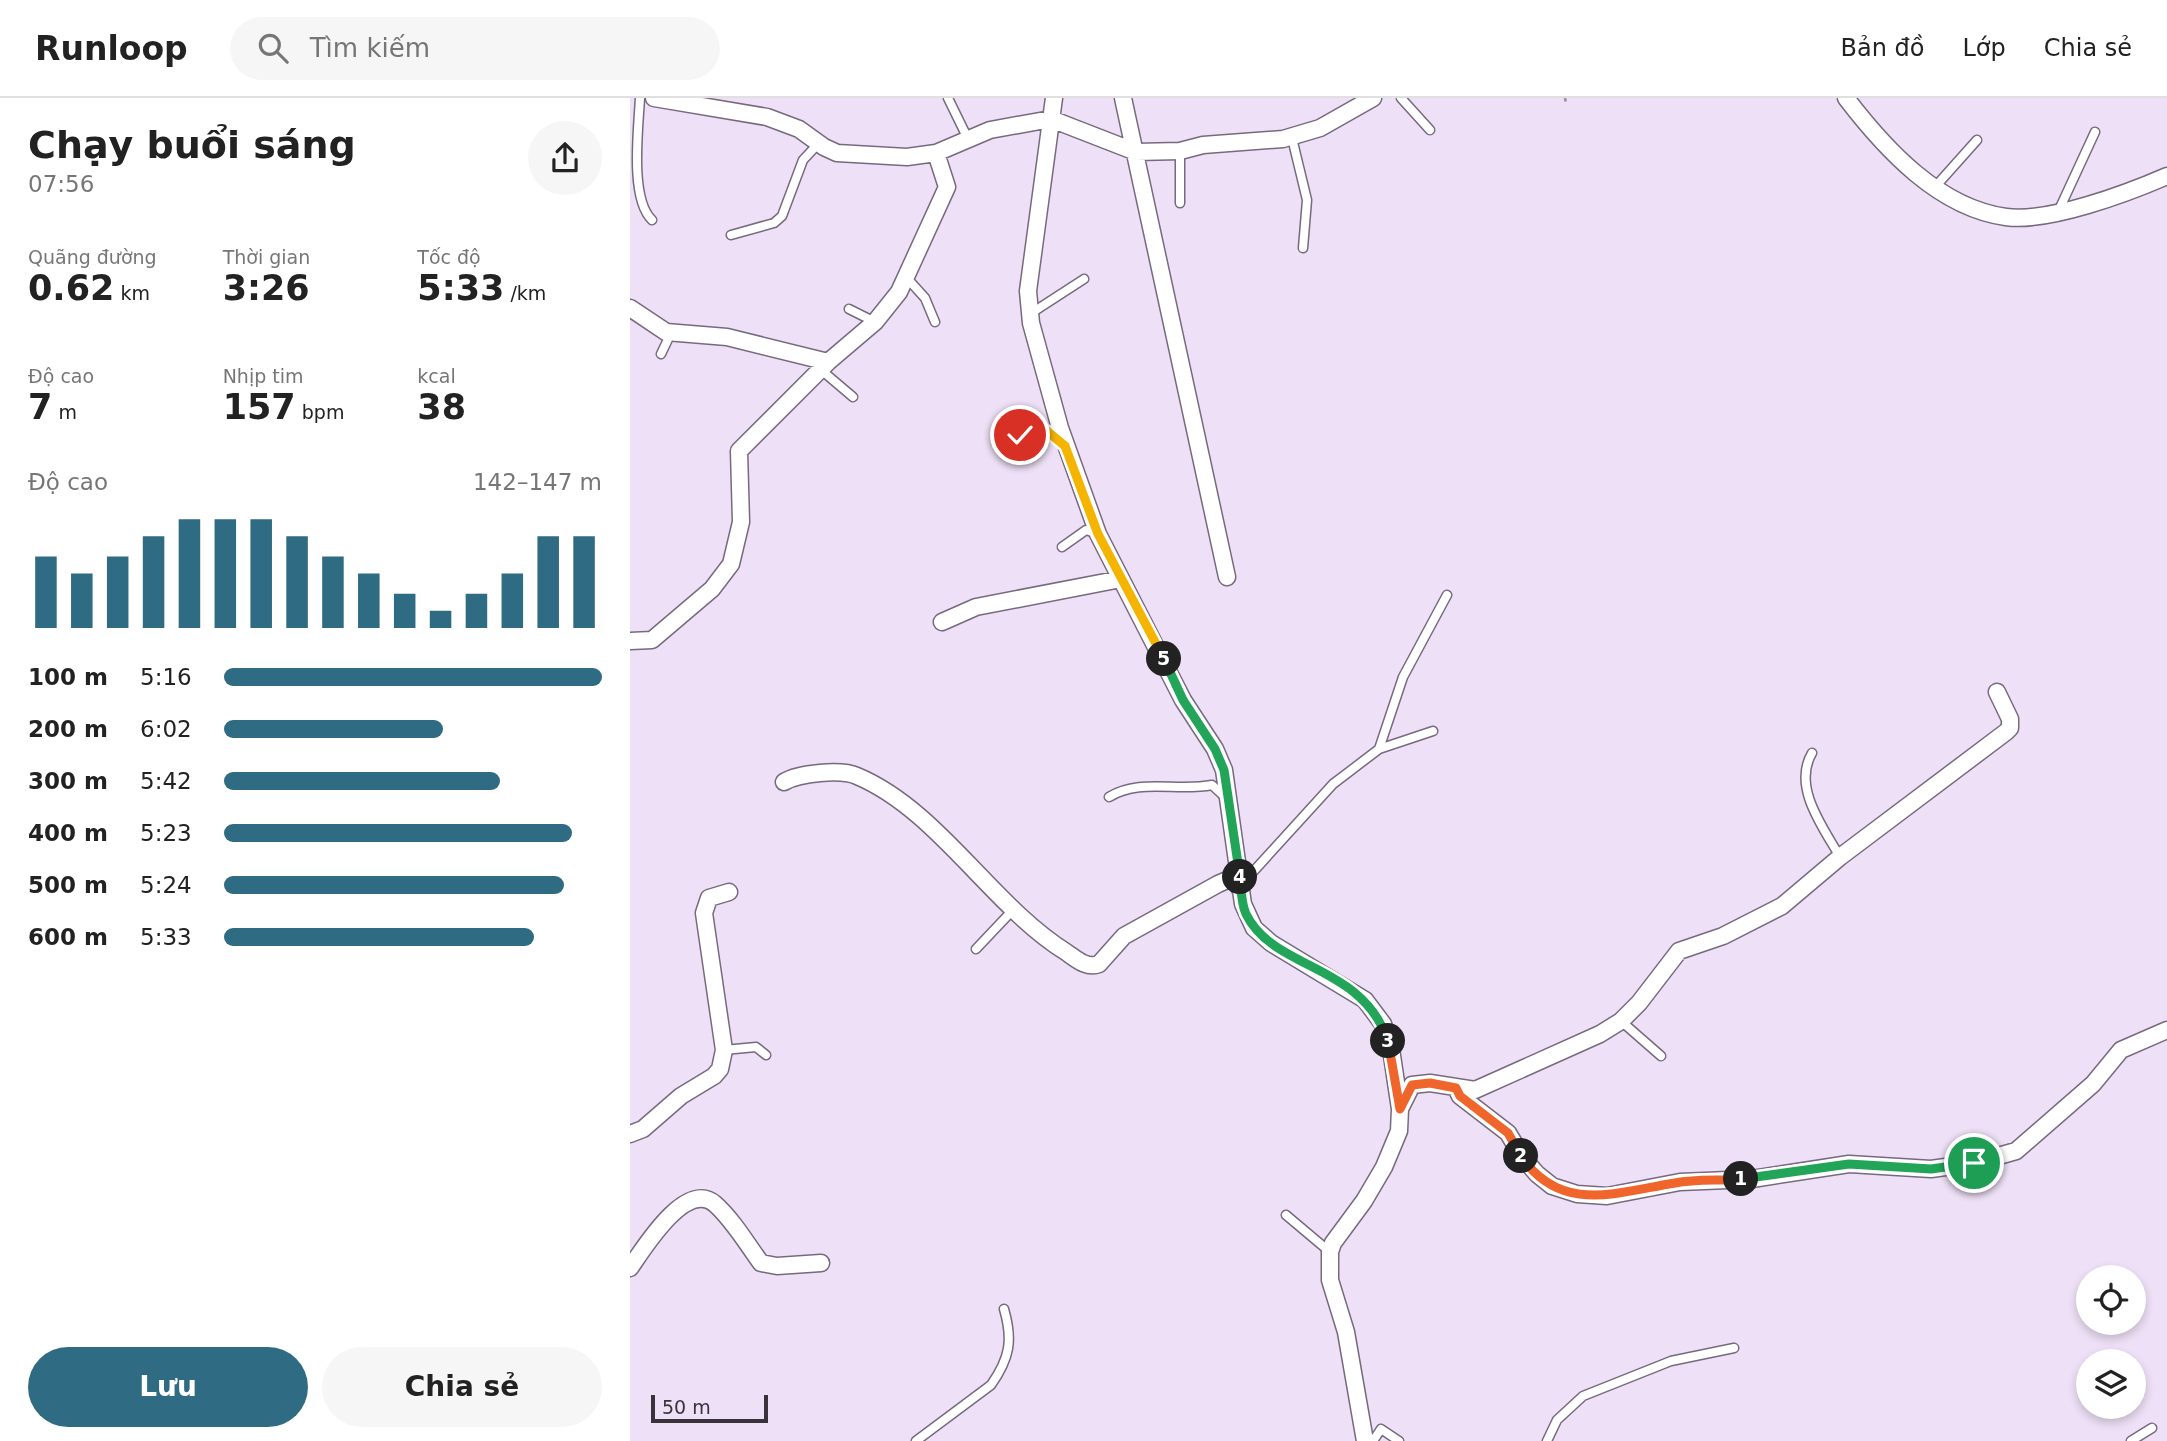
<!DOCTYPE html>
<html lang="vi">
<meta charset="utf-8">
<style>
:root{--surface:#fff;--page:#f6f6f6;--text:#222;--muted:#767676;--line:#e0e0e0;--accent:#2f6b82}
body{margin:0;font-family:"DejaVu Sans",sans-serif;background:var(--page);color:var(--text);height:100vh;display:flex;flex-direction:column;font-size:26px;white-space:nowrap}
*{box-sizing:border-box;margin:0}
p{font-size:23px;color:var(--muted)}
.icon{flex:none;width:38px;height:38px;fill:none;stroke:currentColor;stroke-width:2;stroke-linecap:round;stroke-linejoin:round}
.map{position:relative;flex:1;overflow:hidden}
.sheet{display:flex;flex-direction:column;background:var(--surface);width:630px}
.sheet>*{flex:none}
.fabs{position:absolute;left:1446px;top:1167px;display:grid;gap:14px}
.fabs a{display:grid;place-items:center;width:70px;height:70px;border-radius:50%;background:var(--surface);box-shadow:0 4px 10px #0003;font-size:35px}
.scale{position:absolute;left:21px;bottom:18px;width:117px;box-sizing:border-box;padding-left:7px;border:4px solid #38323b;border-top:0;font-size:19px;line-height:24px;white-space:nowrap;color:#38323b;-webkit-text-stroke:5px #eee0f6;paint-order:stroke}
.pin{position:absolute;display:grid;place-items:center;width:60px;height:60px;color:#fff;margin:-30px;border:4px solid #fff;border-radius:50%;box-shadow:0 2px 7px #0007}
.km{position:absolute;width:35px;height:35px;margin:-18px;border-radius:50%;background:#222;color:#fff;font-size:19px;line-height:35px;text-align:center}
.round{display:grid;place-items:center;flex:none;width:74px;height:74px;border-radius:37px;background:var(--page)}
.headline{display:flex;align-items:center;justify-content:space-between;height:119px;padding:0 28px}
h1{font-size:38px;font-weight:600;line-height:52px}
.metrics{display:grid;grid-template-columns:repeat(3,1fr);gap:10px;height:119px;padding:7px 28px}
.metrics div{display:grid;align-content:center}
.metrics b{font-size:35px;font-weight:600}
.metrics small{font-size:19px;font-weight:400}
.metrics p{font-size:19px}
.chart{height:196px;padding:14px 28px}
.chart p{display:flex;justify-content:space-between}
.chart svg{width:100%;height:126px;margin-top:7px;stroke:var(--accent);stroke-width:6}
.primary-button{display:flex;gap:14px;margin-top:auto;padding:14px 28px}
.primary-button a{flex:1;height:80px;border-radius:42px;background:var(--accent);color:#fff;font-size:28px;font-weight:600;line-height:80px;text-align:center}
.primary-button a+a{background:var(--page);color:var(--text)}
ul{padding:0 28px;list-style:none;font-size:23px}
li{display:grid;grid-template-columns:112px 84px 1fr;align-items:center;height:52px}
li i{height:18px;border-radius:9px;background:var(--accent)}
header{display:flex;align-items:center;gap:42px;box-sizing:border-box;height:98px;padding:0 35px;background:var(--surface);border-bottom:2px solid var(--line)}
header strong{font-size:33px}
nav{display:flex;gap:38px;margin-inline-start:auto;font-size:24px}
.search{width:490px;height:63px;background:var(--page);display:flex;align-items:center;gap:18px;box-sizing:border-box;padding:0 24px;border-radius:38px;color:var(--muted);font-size:26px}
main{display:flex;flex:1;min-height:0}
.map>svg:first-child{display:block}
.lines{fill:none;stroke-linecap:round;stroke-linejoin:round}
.service-casing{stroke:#776a7e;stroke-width:11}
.minor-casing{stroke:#776a7e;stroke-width:19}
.path{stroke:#968c9c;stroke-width:2.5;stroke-dasharray:3.5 3.5;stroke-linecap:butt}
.service{stroke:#fff;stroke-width:8}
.minor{stroke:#fff;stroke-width:16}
.split-1-casing{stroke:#fff;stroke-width:14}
.split-2-casing{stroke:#fff;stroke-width:14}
.split-3-casing{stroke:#fff;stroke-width:14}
.split-4-casing{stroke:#fff;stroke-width:14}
.split-5-casing{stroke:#fff;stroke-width:14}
.split-6-casing{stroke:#fff;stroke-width:14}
.split-7-casing{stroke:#fff;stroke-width:14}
.split-1{stroke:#22a559;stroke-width:9}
.split-2{stroke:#f0652b;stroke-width:9}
.split-3{stroke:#f0652b;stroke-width:9}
.split-4{stroke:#22a559;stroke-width:9}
.split-5{stroke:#22a559;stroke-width:9}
.split-6{stroke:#f5b400;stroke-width:9}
.split-7{stroke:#f5b400;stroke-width:9}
</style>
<header>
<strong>Runloop</strong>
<div class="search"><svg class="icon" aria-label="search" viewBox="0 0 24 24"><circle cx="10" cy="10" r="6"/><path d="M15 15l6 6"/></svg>Tìm kiếm</div>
<nav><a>Bản đồ</a><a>Lớp</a><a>Chia sẻ</a></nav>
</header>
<main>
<section class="sheet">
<div class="headline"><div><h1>Chạy buổi sáng</h1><p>07:56</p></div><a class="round"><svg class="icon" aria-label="share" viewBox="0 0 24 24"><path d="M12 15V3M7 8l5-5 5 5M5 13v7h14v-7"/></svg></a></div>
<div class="metrics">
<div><p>Quãng đường</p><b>0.62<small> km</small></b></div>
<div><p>Thời gian</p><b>3:26</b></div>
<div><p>Tốc độ</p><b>5:33<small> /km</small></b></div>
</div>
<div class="metrics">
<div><p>Độ cao</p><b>7<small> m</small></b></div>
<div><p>Nhịp tim</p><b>157<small> bpm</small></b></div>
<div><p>kcal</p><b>38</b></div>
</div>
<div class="chart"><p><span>Độ cao</span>142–147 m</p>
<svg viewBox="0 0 160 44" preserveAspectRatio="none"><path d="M5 44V19M15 44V25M25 44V19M35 44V12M45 44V6M55 44V6M65 44V6M75 44V12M85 44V19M95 44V25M105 44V32M115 44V38M125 44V32M135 44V25M145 44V12M155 44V12"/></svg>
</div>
<ul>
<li><b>100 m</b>5:16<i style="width:100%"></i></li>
<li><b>200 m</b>6:02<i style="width:58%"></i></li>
<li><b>300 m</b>5:42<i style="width:73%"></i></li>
<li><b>400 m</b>5:23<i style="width:92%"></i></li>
<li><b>500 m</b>5:24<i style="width:90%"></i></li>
<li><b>600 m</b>5:33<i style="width:82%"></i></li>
</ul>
<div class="primary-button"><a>Lưu</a><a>Chia sẻ</a></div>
</section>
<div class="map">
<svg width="1537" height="1343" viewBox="0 0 1537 1343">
<rect width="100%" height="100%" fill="#eee0f6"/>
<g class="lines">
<g class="service-casing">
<path id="service" d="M10,0C8,34 0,101 22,122
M318,0L338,41
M771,0L800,32
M662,40L677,102L673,150
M550,53V105
M1305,89L1347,42
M1428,114L1465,34
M101,137L144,125L152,118L173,62L189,45
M276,179L295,200L305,224
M219,211L245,224
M400,216L454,181
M31,256L41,235
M190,271L223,299
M384,329L390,337L417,333L432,345
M432,449L456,432L468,436
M749,651L773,579L817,497
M1182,655C1162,689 1193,729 1210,759
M479,699C510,680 547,694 582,687L595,699
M611,787L703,686L749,651L803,633
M346,851L382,813
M991,923L1031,958
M94,952L126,949L136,957
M656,1117L700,1154
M286,1343L361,1287C380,1260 383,1242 374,1211
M743,1343L751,1331L769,1343
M917,1343L927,1322L953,1298L1041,1263L1104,1250
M1501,1343L1522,1330"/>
</g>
<g class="minor-casing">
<path id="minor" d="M24,0L137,19L169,31L194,49L207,55L277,59L306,55L360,32L421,21L506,54L550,53L573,47L653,41L690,30L743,0
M424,0L398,193L401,225L430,330L468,436L553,602L585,651L594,672L613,806L624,830L641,845L735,902L753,926L761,951L770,1011L769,1033L754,1069L734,1103L703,1145L700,1154V1182L716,1234L735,1343
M493,0L597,479
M1216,0C1255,51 1309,110 1376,119C1418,125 1498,95 1537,78
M0,210L36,234L97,239L198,264
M312,524L346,509L491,481
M0,543L22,542L82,491L101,466L111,424L109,353L198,264L245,224L269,194L317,89L306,55
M154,684C169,675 211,671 227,678C308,712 361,807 436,854C446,861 457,871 469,866L494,838L588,786L604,779L611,793
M826,990L830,998L878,1035L893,1060L907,1076L922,1088L947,1096L977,1098L1050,1084L1122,1081L1219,1066L1301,1071L1344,1065L1386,1053L1463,986L1491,952L1537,932
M770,1011L782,987L800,985L845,992L970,936L991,923L1009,905L1049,853L1093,838L1152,808L1210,759L1376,634L1380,630V621L1367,594
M0,1036L13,1031L51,998L84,978L90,971L94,952L74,815L79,800L99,794
M0,1170C14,1150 56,1081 85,1106C103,1122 117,1146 131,1165L147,1168L191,1165"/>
</g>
<path class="path" d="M935,0L936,5"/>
<use href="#service" class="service"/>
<use href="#minor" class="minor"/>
</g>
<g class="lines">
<g class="split-1-casing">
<path id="split-1" d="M1111,1081L1219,1066L1301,1071L1344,1065"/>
</g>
<g class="split-2-casing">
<path id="split-2" d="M891,1058C931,1117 988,1094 1045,1085C1067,1081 1089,1083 1111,1081"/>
</g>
<g class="split-3-casing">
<path id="split-3" d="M758,943L770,1011L782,987L800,985L826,990L830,998L878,1035L891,1058"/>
</g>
<g class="split-4-casing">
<path id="split-4" d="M610,779C611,791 611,805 616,816C644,873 732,865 758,943"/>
</g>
<g class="split-5-casing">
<path id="split-5" d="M534,561L553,602L585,651L594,672L610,779"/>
</g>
<g class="split-6-casing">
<path id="split-6" d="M435,348L468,436L534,561"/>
</g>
<g class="split-7-casing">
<path id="split-7" d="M390,337L417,333L435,348"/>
</g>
<use href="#split-1" class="split-1"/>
<use href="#split-2" class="split-2"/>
<use href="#split-3" class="split-3"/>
<use href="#split-4" class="split-4"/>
<use href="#split-5" class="split-5"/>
<use href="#split-6" class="split-6"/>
<use href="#split-7" class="split-7"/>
</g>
</svg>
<div class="fabs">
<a><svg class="icon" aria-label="locate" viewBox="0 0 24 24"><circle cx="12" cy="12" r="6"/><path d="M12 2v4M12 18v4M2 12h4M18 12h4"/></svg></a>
<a><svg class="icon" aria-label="layers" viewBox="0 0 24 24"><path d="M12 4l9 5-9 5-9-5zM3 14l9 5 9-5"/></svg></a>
</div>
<div class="scale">50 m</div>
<div class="pin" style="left:1344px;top:1065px;background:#1e9e55"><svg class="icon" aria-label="arrive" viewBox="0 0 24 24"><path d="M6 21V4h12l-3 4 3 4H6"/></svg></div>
<div class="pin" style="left:390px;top:337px;background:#d93025"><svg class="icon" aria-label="check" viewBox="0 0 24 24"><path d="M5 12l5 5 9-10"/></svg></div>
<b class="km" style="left:1111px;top:1081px">1</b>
<b class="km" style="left:891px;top:1058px">2</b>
<b class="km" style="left:758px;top:943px">3</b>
<b class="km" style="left:610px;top:779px">4</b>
<b class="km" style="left:534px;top:561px">5</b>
</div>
</main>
